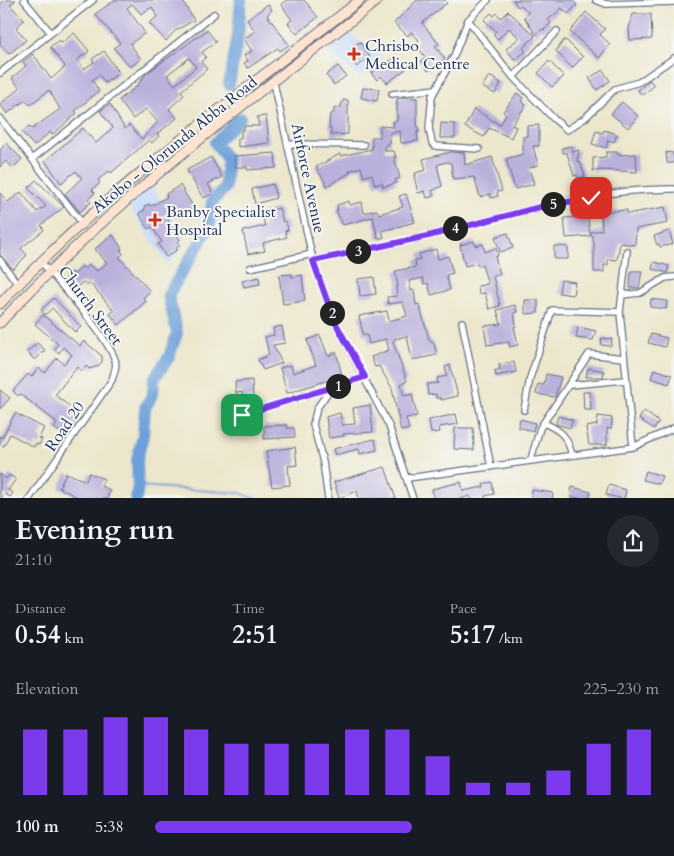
<!DOCTYPE html>
<meta charset="utf-8">
<style>
:root{--surface:#171b24;--page:#242831;--text:#f1f3f6;--muted:#9ea1a6;--accent:#7c3aed}
body{margin:0;font-family:Cardo,serif;background:var(--page);color:var(--text);height:100vh;display:flex;flex-direction:column;font-size:19px;white-space:nowrap}
*{box-sizing:border-box;margin:0}
p{font-size:16px;color:var(--muted)}
.icon{flex:none;width:28px;height:28px;fill:none;stroke:currentColor;stroke-width:2;stroke-linecap:round;stroke-linejoin:round}
.map{position:relative;height:498px;overflow:hidden}
.sheet{display:flex;flex-direction:column;background:var(--surface);flex:1}
.sheet>*{flex:none}
.pin{position:absolute;display:grid;place-items:center;width:42px;height:42px;color:#fff;margin:-21px;border-radius:10px;box-shadow:0 2px 8px #0006}
.km{position:absolute;width:25px;height:25px;margin:-12px;border-radius:50%;background:#222;color:#fff;font-size:14px;line-height:25px;text-align:center}
.round{display:grid;place-items:center;flex:none;width:52px;height:52px;border-radius:26px;background:var(--page)}
.headline{display:flex;align-items:center;justify-content:space-between;height:85px;padding:0 15px}
h1{font-size:28px;font-weight:700;line-height:38px}
.figures{display:grid;grid-template-columns:repeat(3,1fr);gap:8px;height:85px;padding:5px 15px}
.figures div{display:grid;align-content:center}
.figures b{font-size:25px;font-weight:700}
.figures small{font-size:14px;font-weight:400}
.figures p{font-size:14px}
.chart{height:140px;padding:10px 15px}
.chart p{display:flex;justify-content:space-between}
.chart svg{width:100%;height:90px;margin-top:5px;stroke:var(--accent);stroke-width:6}
ul{padding:0 15px;list-style:none;font-size:16px}
li{display:grid;grid-template-columns:80px 60px 1fr;align-items:center;height:38px}
li i{height:12px;border-radius:6px;background:var(--accent)}
.map>svg:first-child{display:block}
.built{fill:#c9dcf9}
.lines{fill:none;stroke-linecap:round;stroke-linejoin:round}
.stream{stroke:#6da0d9;stroke-width:2}
.river{stroke:#6da0d9;stroke-width:12}
.building{fill:#bab0dc;fill-rule:evenodd}
.minor-casing{stroke:#646f84;stroke-width:8}
.secondary-casing{stroke:#646f84;stroke-width:11}
.minor{stroke:#fff;stroke-width:5.5}
.secondary{stroke:#fde4d0;stroke-width:9}
.route-casing{stroke:#fff;stroke-width:10}
.route{stroke:#7c3aed;stroke-width:6}
.poi-dot{fill:#c8321e;stroke:#f6f6f2;stroke-width:2}
.labels{text-anchor:middle;stroke-width:4;stroke-linejoin:round;paint-order:stroke}
.poi-label{font-size:16px;fill:#1b2f5e;stroke:#f6f6f2;text-anchor:start}
.street-label{font-size:16px;fill:#1b2f5e;stroke:#f6f6f2}
</style>
<div class="map">
<svg width="674" height="499" viewBox="0 0 674 499">
<rect width="100%" height="100%" fill="#f6f6f2"/>
<filter id="ink" filterUnits="userSpaceOnUse"><feTurbulence type="fractalNoise" baseFrequency=".02" numOctaves="2"/><feDisplacementMap in="SourceGraphic" scale="10" xChannelSelector="R" yChannelSelector="G"/><feConvolveMatrix kernelMatrix="1 2 1 2 8 2 1 2 1" color-interpolation-filters="sRGB"/></filter>
<filter id="wash" filterUnits="userSpaceOnUse"><feTurbulence type="fractalNoise" baseFrequency=".0096" numOctaves="4" result="noise"/><feDisplacementMap in="SourceGraphic" scale="20" xChannelSelector="R" yChannelSelector="G"/><feGaussianBlur stdDeviation="1.12" result="paint"/><feColorMatrix in="noise" values="0 0 0 0 0 0 0 0 0 0 0 0 0 0 0 0 0 1.4 0 .05"/><feComposite in="paint" operator="in"/></filter>
<g filter="url(#wash)">
<rect width="100%" height="100%" fill="#ece7cc"/>
<path class="built" d="M349,32L383,59L360,78L326,50Z
M149,182L184,238L169,266L126,202Z"/>
<g class="lines">
<path class="stream" d="M138,486L240,493L257,499"/>
<path class="river" d="M229,84L238,35L241,0
M136,499L138,486L137,460L143,435L145,408L153,394L154,379L169,357L177,333L168,295L210,226L212,202L225,188L227,159L215,143L240,118"/>
</g>
<g id="blocks">
<path class="building" d="M5,0H16L10,5L24,20L16,28L26,40L9,54L0,44V5Z
M115,0H182L194,20L175,31L166,41L149,23L157,17L152,7L141,14L132,4L127,8L145,33L130,44L141,59L130,67L114,48L120,43L95,14Z
M287,0H304L318,17L297,34L288,23L292,20L281,4Z
M417,0H445L447,3L422,23L439,44L435,46L445,59L428,71L421,61L426,58L415,43L419,40L411,32L408,36L394,23Z
M513,0H572L577,5L568,14L562,8L548,20L551,23L544,30L542,29L536,35L524,17L529,13L521,5L518,7Z
M268,4L272,10L267,15L289,45L280,51L278,48L248,68L244,63L248,61L244,55L252,51L244,39L255,31L247,20Z
M508,11L535,36L523,48L526,51L515,60L506,49L519,38L509,28L498,39L493,34L496,31L484,20L491,13L494,16L497,13L501,18Z
M586,12L605,29L600,35L610,44L599,58L570,32Z
M633,14H651L652,39L630,40L629,28Z
M207,30L216,42L202,52L206,57L201,62L207,69L181,91L184,95L169,109L177,118L157,134L159,136L152,143L149,140L111,173L109,171L98,180L100,183L92,190L95,193L88,199L91,202L80,212L65,194L82,178L76,171L61,183L45,161L83,128L96,143L113,128L100,111L110,104L125,129L129,125L142,139L158,122L146,109L133,119L119,100L136,87L147,73ZM189,58L196,67L175,85L167,75Z
M74,33L89,51L77,60L84,69L94,62L92,59L104,51L119,73L105,83L99,75L92,80L99,91L75,111L77,113L66,123L52,135L50,132L34,146L22,132L29,126L32,129L60,109L49,90L30,105L25,100L7,114L0,104L20,88L12,78L26,66L23,62L33,54L51,79L64,68L65,66L50,47L59,40L62,43Z
M564,40L567,41L583,57L572,68L556,51Z
M360,42L370,57L357,67L349,55L353,52L351,49Z
M396,57L406,69L387,83L381,76L377,80L371,73Z
M549,61L564,76L552,87L538,73Z
M338,66L346,76L334,85L326,75Z
M603,70L610,81L597,90L589,78Z
M489,76L501,83L495,94L482,87Z
M650,80L654,86L642,95L638,90Z
M363,88L379,89L377,101L361,98Z
M517,93L523,98L521,101L526,105L512,125L516,127L511,138L489,128L484,137L465,127L474,109L500,125L506,114L503,112Z
M405,97L417,98V124L419,132H417L418,141L401,143L400,131L390,133V144L385,145V151H394L396,157H394L400,178L395,180L396,183L383,187L382,183L375,185L372,174L364,177L361,167L349,171L350,173L327,186L316,167L340,154L341,156L372,149V137H380V126L394,127L393,121H397V99Z
M343,100H348V134L331,135V128H329L330,114L334,113V108H340Z
M622,102L638,116L628,128L611,114Z
M266,116L269,143L238,147V138H241V130H244V126H259L257,117Z
M441,123L455,124V138H440Z
M539,125V146H533L538,165L529,168L534,184L515,189L506,159L523,154V137L527,136V126Z
M604,130L617,134L614,142L608,140L606,148L592,144L596,131L603,133Z
M6,143L22,159L13,168L6,161L0,167V150Z
M572,146L573,152L579,150L577,161L580,162L585,176L578,179L577,175L574,176L567,153H563L562,148Z
M451,152L464,153L465,165L492,157L502,191L497,192L498,196L491,198L490,194L480,197L474,177L453,179L451,163L446,162L437,165L442,186L432,191L434,196L427,198L425,191L418,193L414,176H416L415,173L426,170L423,159Z
M606,152H618V155L636,154L637,172L602,170L593,171V158L606,157Z
M666,152L673,153L674,163H667Z
M275,153L276,168L247,170V167H235L234,156Z
M211,157L222,177L208,184L213,194L203,198L187,170Z
M36,180L64,207L41,225L44,230L21,248L27,255L13,269L0,255V193L8,202L21,192L37,212L46,206L28,188Z
M273,184L276,198L255,204L252,189Z
M180,185L194,208L179,217L177,212L167,218L180,240L178,242L180,245L176,248L177,250L166,257L158,244L162,242L152,227L148,229L139,213L145,210L144,207L149,204L151,206L167,197L166,194Z
M406,194L415,222L382,231L384,237L378,239L373,217L343,225L336,210H338L337,205L349,201L350,205L362,202L364,213L377,210L379,214L403,207L399,196Z
M665,207L668,223L636,229L635,245L620,243L617,260L608,259V265H604V272H594V243L591,232L602,230L601,212L627,210V214Z
M279,208L283,222L286,221L288,230L285,231L287,237L263,243L265,251L248,254L243,231L265,226L262,215L264,212Z
M588,216L590,236L566,238L564,218Z
M669,231L673,244L660,247L659,244L657,245L654,236Z
M508,233L513,248L500,252L495,237Z
M113,235L122,249L120,250L123,254L119,257L150,291L143,298L146,301L119,325L110,314L114,311L90,283L88,285L83,282L74,289L65,277L72,272L74,275L82,266L85,269L89,265L97,271L107,263L95,249Z
M474,241L476,246L483,244L485,252L496,248L498,256L495,257L500,274L493,276L500,306L489,309L485,293L479,294L478,286L488,284L482,265L478,266L477,263L465,266L460,245Z
M554,246L568,247V259H554Z
M436,249L438,259L448,256L453,273L446,275L450,290L431,295L428,283L424,284L423,278L409,281L411,291L414,290L416,305L419,304L429,339L434,343L437,355L412,360L407,336L395,339L393,342L407,381L401,384L404,396L412,394L417,416L406,418L409,429L401,431L392,388L379,366L375,367L371,357L389,350L386,339L369,344L367,335H363L359,316L387,311L389,321L407,316L403,302L388,304L387,297L397,296L396,287L398,286L395,271L416,267L415,260L420,259L419,254Z
M654,262L669,266L667,273L652,269Z
M631,271H642L639,288H630Z
M292,274V277L302,275L305,301L283,304L279,275Z
M259,277L260,284L244,287L242,281Z
M374,277L376,294L360,296L358,279Z
M561,280L575,282L573,295L559,293Z
M54,298L81,327L75,332L52,308L45,315L41,310Z
M651,299L667,301L666,309L650,307Z
M525,300H538V313L525,314Z
M515,305L517,312L514,313L516,326H514L518,345L510,347L509,342L487,345L484,326L501,324L497,310Z
M43,315L80,346L84,341L102,356V362L98,366L89,369L86,366L82,371L77,367L55,395L78,413L76,416L78,417L65,436L54,428L57,424L54,420L20,394L18,396L13,391L28,374L31,377L39,368L45,373L57,358L64,364L72,355L63,347L59,353L54,349L58,344L35,324Z
M282,326L285,343L273,345L282,363L263,370L258,360L269,355L265,337L274,335L273,328Z
M578,327L596,331L593,340L576,338Z
M651,334L667,338L665,347L648,343Z
M320,335L328,356L336,352L342,376L287,393L280,368L291,365L293,373L316,365L307,340Z
M602,338L612,339L611,346L601,345Z
M37,343L45,350L35,360L27,352Z
M514,362L516,372L496,376L495,370H500L499,364Z
M450,365L458,396L441,400V398H436V394L428,395L427,384L438,383L437,378L447,376L445,367Z
M588,368L604,371L603,377H586Z
M654,369L672,375L669,384L651,378Z
M546,374L561,377L555,397L536,394L538,384L544,385Z
M252,380L253,397L243,398L242,392L236,393L235,382Z
M0,390L10,398L0,409Z
M583,392H590L591,410H584Z
M370,405L373,432L343,434L344,436L329,438L326,417L340,413L342,425L355,424L353,408Z
M644,411L659,422L654,429L639,419Z
M15,413L44,428L39,438L42,439L39,445L36,443L34,447L10,434L4,446L0,444V436L2,438Z
M456,414L458,424L439,427L440,432L431,433L429,420Z
M558,416L573,420L570,428L556,424Z
M598,416L612,418L611,429L607,428V445H589L586,427L597,425Z
M520,419L535,423L533,431L518,427Z
M287,425V428H294L295,437L264,439V426Z
M455,428H473L474,450L454,449Z
M375,439L377,450L360,454L359,449L335,455L333,449Z
M295,447L297,465L288,466L290,485L272,487L266,451Z
M385,467L396,499H359L357,491L339,498L334,482Z
M646,471L662,476L659,484L643,480Z
M66,473L86,481L89,473L104,479L101,486L110,490L107,499H81L59,488Z
M0,474L6,479L9,475L16,479L8,490L13,493L10,497L5,494L0,499Z
M461,482L463,491L484,487L483,484L492,482L494,494L485,496V499H470V496L460,499H434L432,489Z
M609,485L626,490L624,499L606,495Z
M572,487L591,492L589,499L570,497Z
M532,490L553,493L552,499H531Z"/>
</g>
</g>
<g filter="url(#ink)">
<use href="#blocks" fill-opacity="0" stroke="#646f84" stroke-width="1"/>
<g class="lines">
<g class="minor-casing">
<path id="minor" d="M24,0L50,32
M596,0L606,4L674,2
M468,20L513,77L554,119L567,130L585,118L615,89L639,82L674,58
M0,73L93,0
M513,77L557,31
M274,83L313,261L334,320L389,426L413,499
M392,94L436,89
M0,118L82,223
M288,144L364,145
M479,149L435,146L432,143L429,128L432,96L454,56L468,20L488,0
M32,159L214,14
M627,251L620,312L633,447
M0,260L19,286
M313,261C352,253 390,245 428,236C508,216 591,188 674,189
M250,268L312,254
M622,295L640,293L665,278L674,277
M462,322L491,467
M570,385L625,380
M524,410L530,378L552,310L620,312
M243,415L365,377
M544,423C562,431 567,436 572,455
M531,459L540,428L589,354L623,358
M408,478L633,447L674,428
M29,499L112,380C114,372 118,365 114,357C101,329 62,286 41,262
M328,499L323,462L313,424L317,408L331,388"/>
</g>
<g class="secondary-casing">
<path id="secondary" d="M0,304C105,190 238,96 360,0
M0,323C113,200 247,102 378,0"/>
</g>
<use href="#minor" class="minor"/>
<use href="#secondary" class="secondary"/>
</g>
</g>
<g class="lines" filter="url(#ink)">
<g class="route-casing">
<path id="route" d="M242,415L365,377L334,320L313,261L428,236L544,206L591,198"/>
</g>
<use href="#route" class="route"/>
</g>
<g class="poi-dot">
<path d="M351.5 46.5h5v5h5v5h-5v5h-5v-5h-5v-5h5z"/>
<path d="M152.5 212.5h5v5h5v5h-5v5h-5v-5h-5v-5h5z"/>
</g>
<g class="labels">
<g class="poi-label">
<text x="365" y="51">Chrisbo<tspan x="365" dy="18">Medical Centre</tspan></text>
<text x="166" y="217">Banby Specialist<tspan x="166" dy="18">Hospital</tspan></text>
</g>
<g class="street-label">
<text transform="translate(174 144) rotate(-39)" y="6">Akobo - Olorunda Abba Road</text>
<text transform="translate(309 178) rotate(78)" y="6">Airforce Avenue</text>
<text transform="translate(91 305) rotate(53)" y="6">Church Street</text>
<text transform="translate(64 426) rotate(-56)" y="6">Road 20</text>
</g>
</g>
</svg>
<div class="pin" style="left:242px;top:415px;background:#1e9e55"><svg class="icon" aria-label="arrive" viewBox="0 0 24 24"><path d="M6 21V4h12l-3 4 3 4H6"/></svg></div>
<div class="pin" style="left:591px;top:198px;background:#d93025"><svg class="icon" aria-label="check" viewBox="0 0 24 24"><path d="M5 12l5 5 9-10"/></svg></div>
<b class="km" style="left:338px;top:386px">1</b>
<b class="km" style="left:332px;top:313px">2</b>
<b class="km" style="left:358px;top:251px">3</b>
<b class="km" style="left:455px;top:228px">4</b>
<b class="km" style="left:553px;top:204px">5</b>
</div>
<section class="sheet">
<div class="headline"><div><h1>Evening run</h1><p>21:10</p></div><a class="round"><svg class="icon" aria-label="share" viewBox="0 0 24 24"><path d="M12 15V3M7 8l5-5 5 5M5 13v7h14v-7"/></svg></a></div>
<div class="figures">
<div><p>Distance</p><b>0.54<small> km</small></b></div>
<div><p>Time</p><b>2:51</b></div>
<div><p>Pace</p><b>5:17<small> /km</small></b></div>
</div>
<div class="chart"><p><span>Elevation</span>225–230 m</p>
<svg viewBox="0 0 160 44" preserveAspectRatio="none"><path d="M5 44V12M15 44V12M25 44V6M35 44V6M45 44V12M55 44V19M65 44V19M75 44V19M85 44V12M95 44V12M105 44V25M115 44V38M125 44V38M135 44V32M145 44V19M155 44V12"/></svg>
</div>
<ul>
<li><b>100 m</b>5:38<i style="width:51%"></i></li>
</ul>
</section>
